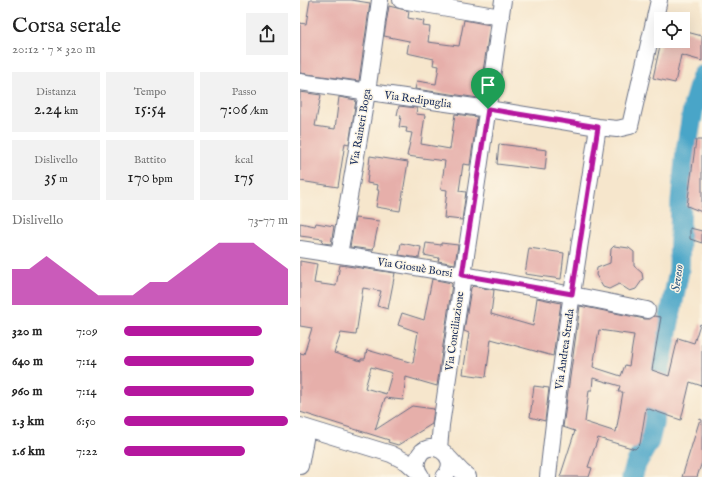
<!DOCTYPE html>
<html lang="it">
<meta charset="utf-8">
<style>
:root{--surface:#fff;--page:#f2f2f2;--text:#222;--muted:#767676;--accent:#b5179e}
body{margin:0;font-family:"IM FELL English",serif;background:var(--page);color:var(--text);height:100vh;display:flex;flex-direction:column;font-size:15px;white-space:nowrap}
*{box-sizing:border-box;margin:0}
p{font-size:13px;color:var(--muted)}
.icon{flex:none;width:22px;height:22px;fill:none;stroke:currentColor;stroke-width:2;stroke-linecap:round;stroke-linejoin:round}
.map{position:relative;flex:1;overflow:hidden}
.sheet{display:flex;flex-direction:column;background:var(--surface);width:300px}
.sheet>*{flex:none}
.controls{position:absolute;left:354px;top:12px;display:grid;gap:8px}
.controls a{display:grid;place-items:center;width:36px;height:36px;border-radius:0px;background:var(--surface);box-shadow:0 4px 16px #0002;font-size:20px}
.pin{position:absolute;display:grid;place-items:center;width:34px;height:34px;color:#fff;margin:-41px -17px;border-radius:50% 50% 50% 0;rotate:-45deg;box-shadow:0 0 4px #0007}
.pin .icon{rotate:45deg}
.round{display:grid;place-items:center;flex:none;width:42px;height:42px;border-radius:0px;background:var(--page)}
.summary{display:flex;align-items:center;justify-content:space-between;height:68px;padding:0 12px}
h1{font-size:22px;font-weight:600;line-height:30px}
.figures{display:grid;grid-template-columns:repeat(3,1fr);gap:6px;height:68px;padding:4px 12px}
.figures div{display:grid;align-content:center;border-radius:0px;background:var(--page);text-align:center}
.figures b{font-size:17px;font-weight:600}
.figures small{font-size:11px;font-weight:400}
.figures p{font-size:11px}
.chart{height:112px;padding:8px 12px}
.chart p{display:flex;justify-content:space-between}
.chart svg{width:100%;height:72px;margin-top:4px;fill:var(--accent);opacity:.7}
ul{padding:0 12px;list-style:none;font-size:13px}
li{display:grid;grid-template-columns:64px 48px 1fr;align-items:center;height:30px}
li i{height:10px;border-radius:5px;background:var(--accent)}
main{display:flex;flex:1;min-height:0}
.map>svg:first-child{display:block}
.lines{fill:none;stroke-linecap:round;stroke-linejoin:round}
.river{stroke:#4aa5c8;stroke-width:21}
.building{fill:#e6afaa;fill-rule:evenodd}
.minor-casing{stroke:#686f84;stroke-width:18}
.minor{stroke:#fff;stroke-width:16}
.route-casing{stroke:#fff;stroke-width:8}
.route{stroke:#b5179e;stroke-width:5}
.labels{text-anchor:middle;stroke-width:3;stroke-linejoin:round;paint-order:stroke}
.street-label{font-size:11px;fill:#1b2f5e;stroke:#fcf5e5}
.water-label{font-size:12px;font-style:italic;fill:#2b5883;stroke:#fcf5e5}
</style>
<main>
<section class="sheet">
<div class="summary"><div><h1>Corsa serale</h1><p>20:12 · 7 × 320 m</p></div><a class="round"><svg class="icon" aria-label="share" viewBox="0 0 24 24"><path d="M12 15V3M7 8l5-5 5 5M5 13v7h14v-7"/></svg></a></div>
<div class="figures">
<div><p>Distanza</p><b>2.24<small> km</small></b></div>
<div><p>Tempo</p><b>15:54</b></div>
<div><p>Passo</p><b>7:06<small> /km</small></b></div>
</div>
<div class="figures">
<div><p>Dislivello</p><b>35<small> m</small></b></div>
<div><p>Battito</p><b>170<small> bpm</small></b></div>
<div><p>kcal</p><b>175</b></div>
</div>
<div class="chart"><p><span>Dislivello</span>73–77 m</p>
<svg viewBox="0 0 160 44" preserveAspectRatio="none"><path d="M0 44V22L10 22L20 14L30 22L40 30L50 38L60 38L70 38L80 30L90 30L100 22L110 14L120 6L130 6L140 6L150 14L160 22V44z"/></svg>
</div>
<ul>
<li><b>320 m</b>7:09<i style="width:84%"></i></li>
<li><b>640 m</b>7:14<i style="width:79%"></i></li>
<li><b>960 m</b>7:14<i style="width:79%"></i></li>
<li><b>1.3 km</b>6:50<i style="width:100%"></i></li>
<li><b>1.6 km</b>7:22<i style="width:74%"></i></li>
</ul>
</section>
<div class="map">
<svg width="402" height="477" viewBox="0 0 402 477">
<rect width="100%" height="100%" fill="#fcf5e5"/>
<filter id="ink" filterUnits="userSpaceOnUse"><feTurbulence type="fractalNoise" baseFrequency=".025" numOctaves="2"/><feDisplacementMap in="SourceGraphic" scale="8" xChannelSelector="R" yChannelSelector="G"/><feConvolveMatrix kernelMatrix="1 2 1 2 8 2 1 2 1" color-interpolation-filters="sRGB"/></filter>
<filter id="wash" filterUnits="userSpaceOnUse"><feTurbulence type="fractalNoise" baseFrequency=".012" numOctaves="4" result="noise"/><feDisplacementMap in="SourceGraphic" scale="16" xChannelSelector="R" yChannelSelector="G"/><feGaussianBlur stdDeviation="0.9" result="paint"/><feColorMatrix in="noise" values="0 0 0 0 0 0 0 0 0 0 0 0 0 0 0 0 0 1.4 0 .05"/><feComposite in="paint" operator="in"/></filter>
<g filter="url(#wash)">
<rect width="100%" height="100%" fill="#f6e6cc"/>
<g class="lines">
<path class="river" d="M332,477L336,464L349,441L353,424L360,368L379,270L381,201L386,151L394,103L402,76"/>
</g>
<g id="blocks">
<path class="building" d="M10,0H51L70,3L59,81L0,73V23L6,24Z
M89,6L109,11L108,18L124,21L123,26L130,27L128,42L159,46L164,20L190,25L179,98L115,89L117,81L136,84L139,66L133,65L134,59L107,53L109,41L84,36Z
M383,31L402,36V61L381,55L375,83L353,78L361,41H383Z
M0,92L21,95L15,126L35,129L39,97L56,100L49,144L45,143L38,187L0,181Z
M99,106L117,108L116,114L125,115L121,144L150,149L155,114L177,117L170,165L163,164L159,191L166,192L162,220L144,218L147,190L141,189L145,161L107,156L112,133L106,132L107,128L99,127L101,116L97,115Z
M396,140H402V212L387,206Z
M199,144L247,150L245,170L197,164Z
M70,156L108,162L100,211L76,207L79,190H77L78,185L67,183Z
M55,218L79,221L73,250L50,247Z
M0,223L15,226L16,223L34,226L31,244L22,243L23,239L0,236Z
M390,228L402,231V243L390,239Z
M101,243L121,247L119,258L99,255Z
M126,243L141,245V243L158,245L155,264L138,261L139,258L124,255Z
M314,246L329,248L334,252V266L342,273L343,279L336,289L330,291L319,284L309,289L303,287L296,275L297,268L310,263L311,249Z
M229,248L264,253L261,279L225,274Z
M0,261L17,264L14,283L36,286L40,265L95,273L88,309L77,306L81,291L63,288L56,335L41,333L34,353L61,361V359H65L67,350L113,363L118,332L98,325L102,313L124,320L132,279L151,283L152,284L137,386L106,377L103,400L85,398L75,430L112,406L134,409L132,424L98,445L88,442L89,440L0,412V353L4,354L12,328L0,326ZM71,367L92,373L86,394L65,388Z
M173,286L194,290L191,314L233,326L237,298L261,303L253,356L191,339L186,377L163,374L169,333L164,331L171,288Z
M280,306L345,319H350L354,316L361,317L352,370L369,376L378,338L394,343L400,324L402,325V386L390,382L381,420L346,408L340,444L335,449L298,438L288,467L292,468L289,477H260L275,431L263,427ZM299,330L334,335L329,366L325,365L321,376L293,367ZM293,378L320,386L318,392H323L316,432L285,422L289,390H292Z
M234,386L249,388L245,421L230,417Z
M400,419L402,420V462L397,477H382Z"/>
</g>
</g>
<g filter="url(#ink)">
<use href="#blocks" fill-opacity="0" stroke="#686f84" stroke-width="1"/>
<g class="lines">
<g class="minor-casing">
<path id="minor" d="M101,0L201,17
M0,82L188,109L298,127L317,129L330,126L359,0
M0,249C116,266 232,286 347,310
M39,255L67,92L80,0
M0,426L91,454L107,462L117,471
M139,449L141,425L163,275L180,162L203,0
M149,458L162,472L168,477
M0,466L7,428
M121,476C117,471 115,465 118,458C126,435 164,455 144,477
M248,477C260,360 280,244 298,127"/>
</g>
<use href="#minor" class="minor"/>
</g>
</g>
<g class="lines" filter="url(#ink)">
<g class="route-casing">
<path id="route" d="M188,109L298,127L272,294L162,275Z"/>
</g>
<use href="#route" class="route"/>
</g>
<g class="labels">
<g class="street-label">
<text transform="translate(118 99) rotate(8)" y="4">Via Redipuglia</text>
<text transform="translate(60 127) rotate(-80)" y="4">Via Raineri Boga</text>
<text transform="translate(115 267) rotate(9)" y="4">Via Giosuè Borsi</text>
<text transform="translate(154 331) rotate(-82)" y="4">Via Conciliazione</text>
<text transform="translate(264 349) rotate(-82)" y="4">Via Andrea Strada</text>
</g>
<g class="water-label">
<text transform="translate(377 278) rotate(-82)" y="4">Seveso</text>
</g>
</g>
</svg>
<div class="controls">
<a><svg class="icon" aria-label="locate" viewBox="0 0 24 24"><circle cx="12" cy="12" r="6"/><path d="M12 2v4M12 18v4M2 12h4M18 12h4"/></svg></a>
</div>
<div class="pin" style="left:188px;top:109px;background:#1e9e55"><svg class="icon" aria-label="arrive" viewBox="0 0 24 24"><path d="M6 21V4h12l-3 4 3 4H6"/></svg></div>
</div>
</main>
